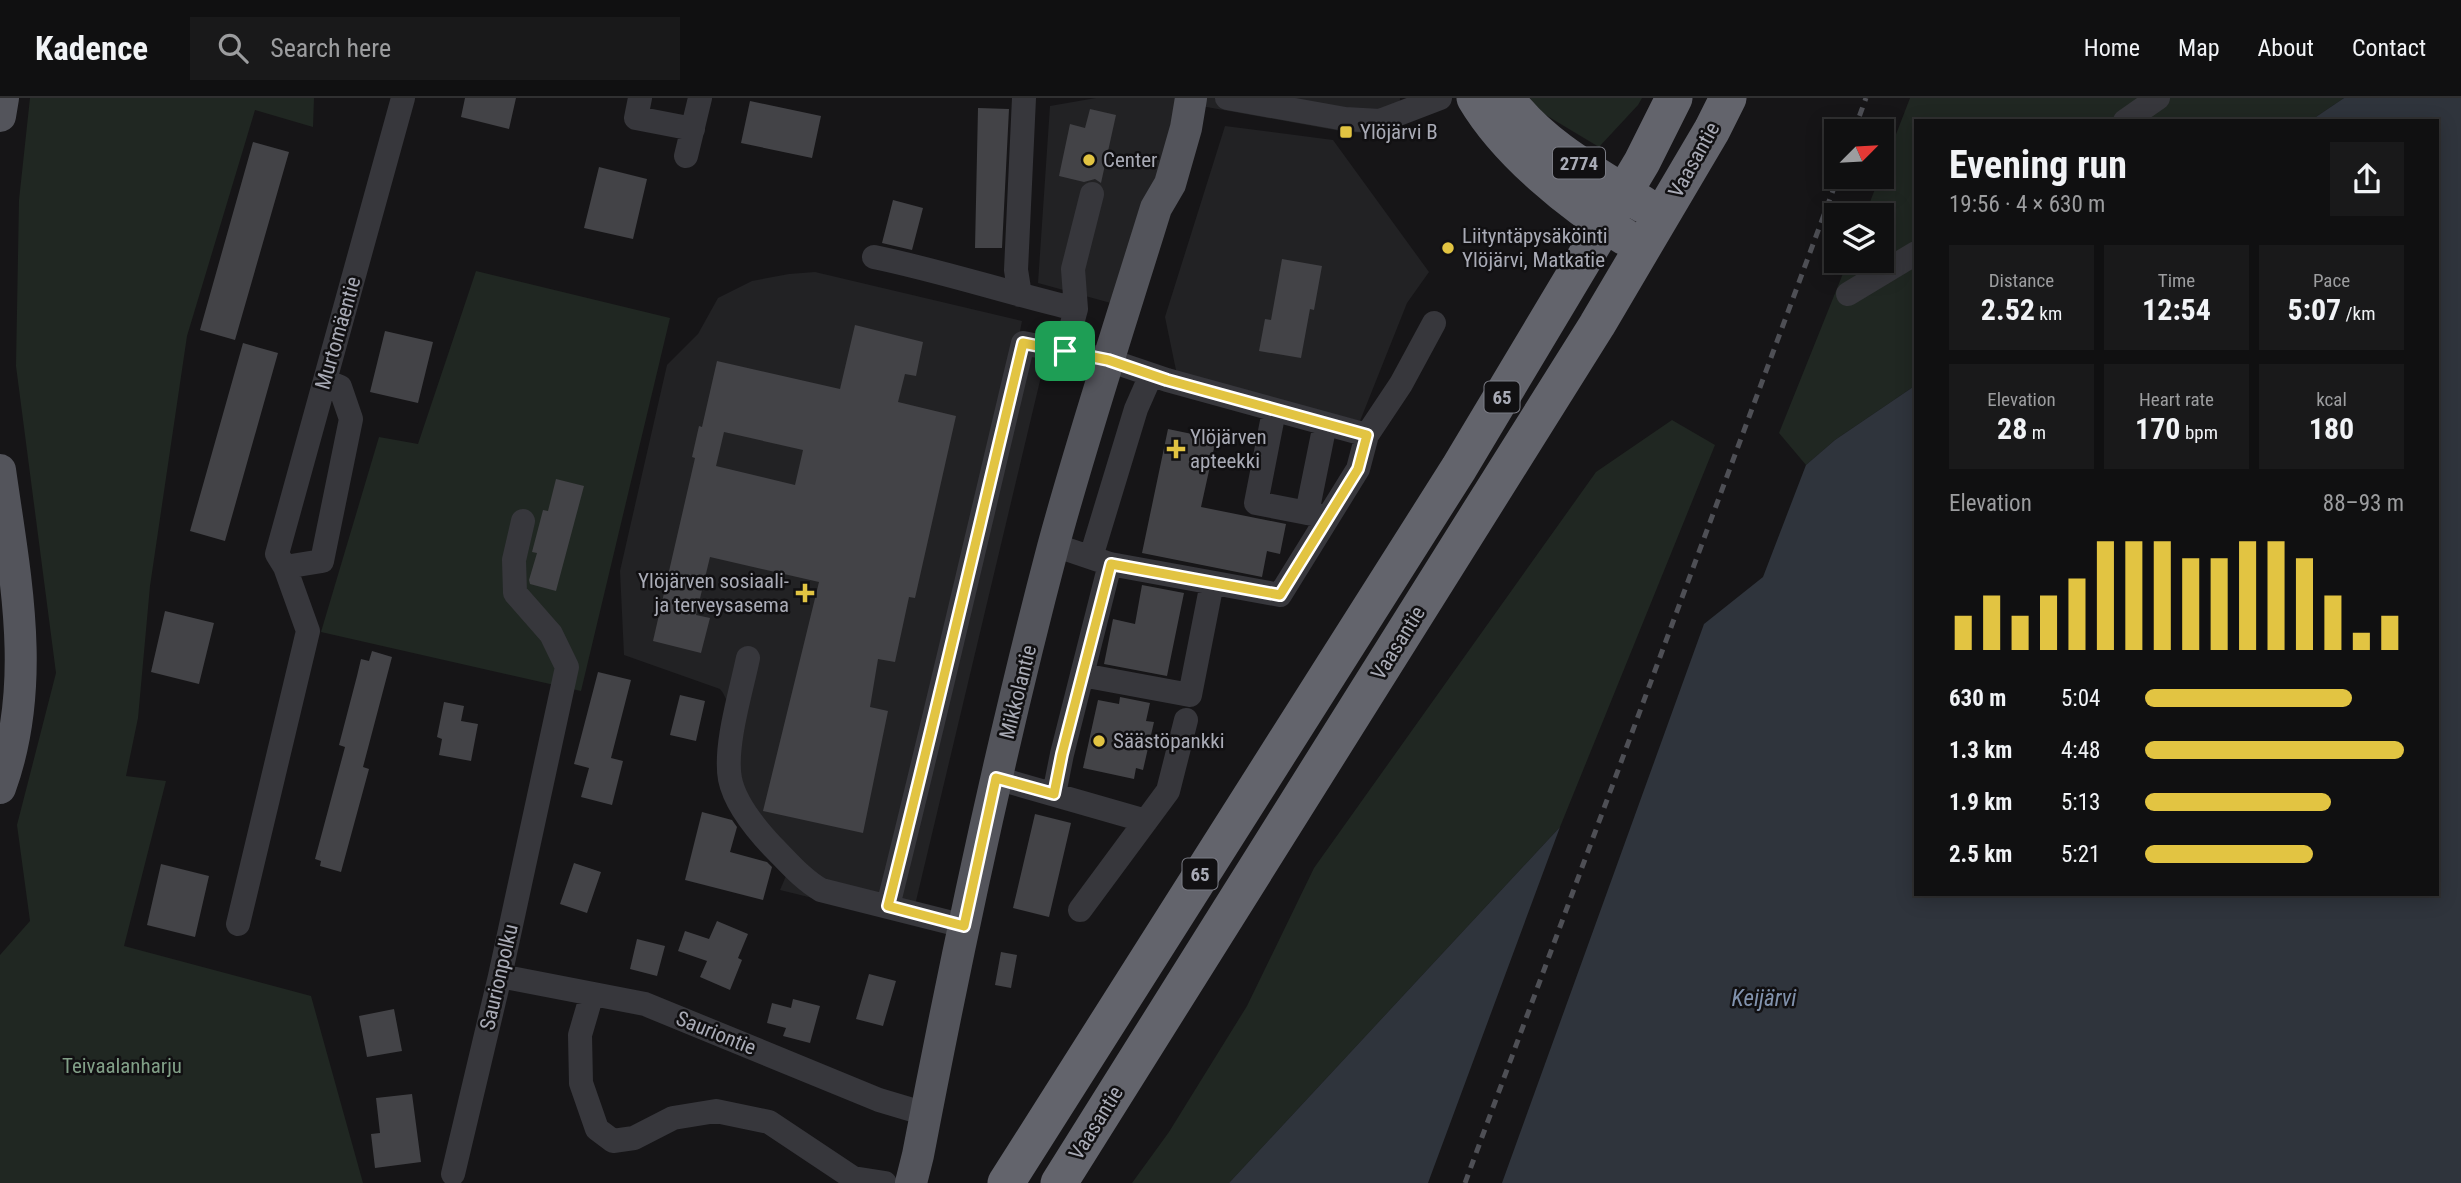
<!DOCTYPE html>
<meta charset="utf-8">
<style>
:root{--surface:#101011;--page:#19191a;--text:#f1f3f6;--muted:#9c9d9f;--line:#303031;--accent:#e2c442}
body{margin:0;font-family:"Roboto Condensed",sans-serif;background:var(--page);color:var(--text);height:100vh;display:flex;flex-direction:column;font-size:26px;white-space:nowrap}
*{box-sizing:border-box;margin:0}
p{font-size:23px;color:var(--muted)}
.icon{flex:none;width:38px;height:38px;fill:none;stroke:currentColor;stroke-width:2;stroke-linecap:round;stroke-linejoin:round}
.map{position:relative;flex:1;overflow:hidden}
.side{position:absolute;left:1914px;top:21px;width:525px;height:777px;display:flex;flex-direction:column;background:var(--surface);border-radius:0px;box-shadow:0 4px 18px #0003,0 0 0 2px var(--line)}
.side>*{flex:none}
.needle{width:46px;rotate:66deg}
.tools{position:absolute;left:1824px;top:21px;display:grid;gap:14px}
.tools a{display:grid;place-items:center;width:70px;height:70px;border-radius:0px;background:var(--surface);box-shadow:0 4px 18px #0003,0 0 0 2px var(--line);font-size:35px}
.pin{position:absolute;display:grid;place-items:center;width:60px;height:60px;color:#fff;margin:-30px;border-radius:14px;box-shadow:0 4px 10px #0006}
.round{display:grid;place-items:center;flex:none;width:74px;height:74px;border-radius:0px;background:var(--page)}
.overview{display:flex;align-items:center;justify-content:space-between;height:119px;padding:0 35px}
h1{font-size:38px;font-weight:700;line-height:52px}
.figures{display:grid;grid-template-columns:repeat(3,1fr);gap:10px;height:119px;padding:7px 35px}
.figures div{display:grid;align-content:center;border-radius:0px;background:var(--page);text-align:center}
.figures b{font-size:30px;font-weight:700}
.figures small{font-size:19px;font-weight:400}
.figures p{font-size:19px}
.chart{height:196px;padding:14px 35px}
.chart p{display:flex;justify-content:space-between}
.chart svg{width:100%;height:126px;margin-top:7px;stroke:var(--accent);stroke-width:6}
ul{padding:0 35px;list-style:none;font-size:23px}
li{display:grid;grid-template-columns:112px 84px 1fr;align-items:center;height:52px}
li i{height:18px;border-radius:9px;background:var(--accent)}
header{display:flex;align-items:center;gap:42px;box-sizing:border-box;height:98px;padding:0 35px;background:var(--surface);border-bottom:2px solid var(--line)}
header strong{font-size:33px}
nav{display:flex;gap:38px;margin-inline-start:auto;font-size:24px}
.search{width:490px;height:63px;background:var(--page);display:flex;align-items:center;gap:18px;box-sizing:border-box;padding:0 24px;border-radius:0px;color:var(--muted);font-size:26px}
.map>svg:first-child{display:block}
.built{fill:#222224}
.green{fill:#202722}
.water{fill:#2f343c}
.building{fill:#434347;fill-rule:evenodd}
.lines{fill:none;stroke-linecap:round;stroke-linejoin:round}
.minor{stroke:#37373c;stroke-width:24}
.major{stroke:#53545b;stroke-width:32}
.highway{stroke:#63646c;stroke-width:37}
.rail{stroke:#4e4f55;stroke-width:5;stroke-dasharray:9 7;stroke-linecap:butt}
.route-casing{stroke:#fff;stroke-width:14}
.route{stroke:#e2c442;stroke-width:9}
.poi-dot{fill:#e2c442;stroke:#111012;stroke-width:2.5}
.labels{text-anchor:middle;stroke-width:5;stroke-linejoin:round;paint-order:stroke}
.shield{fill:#111012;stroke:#7b7c85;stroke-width:2}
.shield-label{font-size:19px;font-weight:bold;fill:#a9abb6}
.poi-label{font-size:21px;fill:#a9abb6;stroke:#111012;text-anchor:start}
.street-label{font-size:21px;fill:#a9abb6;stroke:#111012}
.park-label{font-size:21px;fill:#819f87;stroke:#111012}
.water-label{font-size:23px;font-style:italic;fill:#8293ae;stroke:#111012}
</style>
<header>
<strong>Kadence</strong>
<div class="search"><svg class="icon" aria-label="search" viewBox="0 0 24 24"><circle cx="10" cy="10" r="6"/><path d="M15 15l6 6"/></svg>Search here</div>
<nav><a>Home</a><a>Map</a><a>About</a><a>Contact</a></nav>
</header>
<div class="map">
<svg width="2461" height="1085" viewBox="0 0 2461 1085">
<rect width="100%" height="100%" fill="#161517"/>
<path class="built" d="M1096,0H1400L1398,36L1346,34L1201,8L1140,213L1038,185L1050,8Z
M1225,28L1333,42L1429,174L1407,205L1360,323L1177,277L1165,219Z
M815,174L1022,223L1019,238L1049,245L911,824L780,792L786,778L741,722L726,601L723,595L720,591L624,557L620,473L667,267L698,236L718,200L752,183L789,176Z"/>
<path class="green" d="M30,0H314L313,29L255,12L187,238L150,488L138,620L126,678L166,683L124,848L311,898L363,1085H0V857L30,823L17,727L56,575L16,268L19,102Z
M1530,0H1642L1638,7L1599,49L1539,13Z
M1910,0H2344L2310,23H1916V287L1835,342L1806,367L1779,335L1848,163H1881V117H1865Z
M476,173L670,220L581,593L321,534L379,339L418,346Z
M1672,322L1715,347L1560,729L1229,1085H1132L1169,1034L1247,908L1314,770L1596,374Z"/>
<path class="water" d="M2344,0H2461V1085H1502L1704,526L1763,479L1806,367L1835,342L1916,287V796H2438V23H2310Z
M1560,729L1428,1085H1229Z"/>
<path class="building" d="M465,0H516L509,31L461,19Z
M750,3L821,18L812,60L741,45Z
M978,10L1009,11L1002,150H975Z
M1090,11L1116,17L1101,85L1095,81L1084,84L1059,78L1070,26L1085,30Z
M253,44L289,54L235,242L200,232Z
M599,69L647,81L633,141L584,130Z
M893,102L923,110L912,152L882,145Z
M1282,161L1322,168L1314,212L1310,211L1301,260L1259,253L1265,221L1271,222Z
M855,227L923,244L916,278L905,276L898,304L956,318L915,500L909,499L895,564L878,561L870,609L888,613L863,735L763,713L819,484L710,459L696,517L710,520L701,555L653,543L695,360L692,359L699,328L702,329L717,263L840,291ZM724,334L803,352L795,387L716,368Z
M385,233L433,244L418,305L370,294Z
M243,245L278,255L225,443L190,433Z
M1168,331L1216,341L1201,409L1286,426L1280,456L1267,453L1262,479L1142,455Z
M556,381L584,388L556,493L530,486L529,482L537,455L532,454L543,412L548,413Z
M1142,487L1184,495L1167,578L1104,566L1113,521L1135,526Z
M165,513L214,525L199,586L151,574Z
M372,553L392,559L363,669L369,671L341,774L320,768L321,763L315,761L345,649L339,647L357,578L361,561L369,563Z
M598,574L631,582L611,660L623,663L612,707L581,699L589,670L574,666Z
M680,597L705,603L696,643L670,637Z
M1120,599L1150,605L1146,623L1154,624L1143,672L1136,670L1134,681L1083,670L1098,602L1119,606Z
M444,604L464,608L461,623L478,626L471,663L439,657L442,641L437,639Z
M702,714L732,722L737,729L730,754L767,764L772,769L763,802L685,782Z
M1035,716L1071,725L1049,819L1013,810Z
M574,765L601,774L587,815L560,806Z
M161,766L209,778L195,839L147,827Z
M717,823L748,836L738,860L742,862L730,892L700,879L707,863L678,853L685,833L709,841Z
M637,841L665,848L657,878L630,871Z
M1001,854L1017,857L1011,890L995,887Z
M869,876L896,883L883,928L856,921Z
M793,901L820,908L810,945L783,938L786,930L767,925L772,905L791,910Z
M394,911L402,953L367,959L359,918Z
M412,996L421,1064L375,1070L371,1036L380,1035L376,1000Z"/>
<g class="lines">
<path class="minor" d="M640,0L636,20L693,31
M1227,0L1345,21L1380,23L1440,0
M2125,23L2158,0
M686,58L700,0
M874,159C942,173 1008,195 1076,211L1065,252
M1848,196L1916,155
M1020,197L1016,172L1024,0
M1076,211L1073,171L1092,96
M1274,313L1256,405L1328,419
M1307,415L1325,326
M1054,447L1110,466L1280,497L1358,371L1367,337L1401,286L1434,225
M1091,459L1136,311L1151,277
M285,469L322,463L351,321L340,289L325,283
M748,560C741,594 724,648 730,681C735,706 756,731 773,749C788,764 802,781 821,792L964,828
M1082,577L1190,597L1212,485
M996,680L1146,723
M1054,696L1062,656L1110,466
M888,808C935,621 978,433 1023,245L1108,262L1167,282L1367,337
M1080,812L1168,693L1186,622
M238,826L308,533L285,469L277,456L403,0
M500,878L645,906L879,1002L926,1016
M592,896L580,937L581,985L597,1031L613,1043L634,1040L673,1020L716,1013L769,1024L853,1080L885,1085
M453,1076L500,878L567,569L551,536L515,495L514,462L523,423"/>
<path class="major" d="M0,18L3,0
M0,372C15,478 38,586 0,690
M911,1085L918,1057C957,853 1000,650 1053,449C1084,335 1121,223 1156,110L1170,86L1186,30L1191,0"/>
<path class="highway" d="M1475,0C1507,54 1572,107 1625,139
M1506,0C1540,47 1594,76 1644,107
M1006,1085L1459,370L1642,64L1674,0
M1059,1085L1597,227L1712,32L1728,0"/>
<path class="rail" d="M1854,33L1866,0
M1465,1085L1838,79"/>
</g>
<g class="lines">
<g class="route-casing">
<path id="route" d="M1023,245L1108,262L1167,282L1367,337L1358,371L1280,497L1111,466L1062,656L1054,696L996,680L964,828L888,808C935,621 978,433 1023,245Z"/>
</g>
<use href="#route" class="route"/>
</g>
<g class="poi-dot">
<rect x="1339" y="27" width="14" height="14" rx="3.5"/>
<circle cx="1089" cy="62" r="7"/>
<circle cx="1448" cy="150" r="7"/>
<path d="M1172.5 340.5h7v7h7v7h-7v7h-7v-7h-7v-7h7z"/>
<path d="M801.5 484.5h7v7h7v7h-7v7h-7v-7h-7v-7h7z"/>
<circle cx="1099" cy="643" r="7"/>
</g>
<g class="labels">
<g class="shield">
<rect x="1553" y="49.5" width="52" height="31" rx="5"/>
<rect x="1484.5" y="283.5" width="35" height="31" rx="5"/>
<rect x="1182.5" y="760.5" width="35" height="31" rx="5"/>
</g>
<g class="shield-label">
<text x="1579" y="72">2774</text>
<text x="1502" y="306">65</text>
<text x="1200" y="783">65</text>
</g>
<g class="poi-label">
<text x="1360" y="41">Ylöjärvi B</text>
<text x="1103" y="69">Center</text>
<text x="1462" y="145">Liityntäpysäköinti<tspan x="1462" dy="24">Ylöjärvi, Matkatie</tspan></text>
<text x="1190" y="346">Ylöjärven<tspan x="1190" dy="24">apteekki</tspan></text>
<text x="789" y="490" text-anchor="end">Ylöjärven sosiaali-<tspan x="789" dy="24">ja terveysasema</tspan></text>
<text x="1113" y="650">Säästöpankki</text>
</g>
<g class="street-label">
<text transform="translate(1694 62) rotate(-61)" y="7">Vaasantie</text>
<text transform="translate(338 235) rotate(-74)" y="7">Murtomäentie</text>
<text transform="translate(1398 545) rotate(-58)" y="7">Vaasantie</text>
<text transform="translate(1018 594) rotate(-76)" y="7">Mikkolantie</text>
<text transform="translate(499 879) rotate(-77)" y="7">Saurionpolku</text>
<text transform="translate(716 935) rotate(22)" y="7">Sauriontie</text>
<text transform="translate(1096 1025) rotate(-58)" y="7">Vaasantie</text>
</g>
<g class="park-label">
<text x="122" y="975">Teivaalanharju</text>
</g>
<g class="water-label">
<text x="1764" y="908">Keijärvi</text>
</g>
</g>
</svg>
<div class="tools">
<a><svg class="needle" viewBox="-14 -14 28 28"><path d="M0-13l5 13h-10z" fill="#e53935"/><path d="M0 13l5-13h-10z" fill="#9c9d9f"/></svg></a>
<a><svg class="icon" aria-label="layers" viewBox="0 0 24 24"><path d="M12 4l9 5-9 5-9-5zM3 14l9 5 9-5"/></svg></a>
</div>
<div class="pin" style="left:1065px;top:253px;background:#1e9e55"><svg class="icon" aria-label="arrive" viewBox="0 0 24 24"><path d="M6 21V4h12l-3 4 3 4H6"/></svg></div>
<section class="side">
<div class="overview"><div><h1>Evening run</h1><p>19:56 · 4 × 630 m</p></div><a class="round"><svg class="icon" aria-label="share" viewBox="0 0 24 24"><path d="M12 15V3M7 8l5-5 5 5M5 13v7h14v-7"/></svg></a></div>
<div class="figures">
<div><p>Distance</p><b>2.52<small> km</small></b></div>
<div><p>Time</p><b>12:54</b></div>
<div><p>Pace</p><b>5:07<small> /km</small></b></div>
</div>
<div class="figures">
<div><p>Elevation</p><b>28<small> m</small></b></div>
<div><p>Heart rate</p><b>170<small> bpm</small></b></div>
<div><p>kcal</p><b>180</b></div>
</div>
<div class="chart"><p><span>Elevation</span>88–93 m</p>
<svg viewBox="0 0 160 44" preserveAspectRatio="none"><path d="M5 44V32M15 44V25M25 44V32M35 44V25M45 44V19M55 44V6M65 44V6M75 44V6M85 44V12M95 44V12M105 44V6M115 44V6M125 44V12M135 44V25M145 44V38M155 44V32"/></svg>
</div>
<ul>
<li><b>630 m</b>5:04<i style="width:80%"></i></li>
<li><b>1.3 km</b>4:48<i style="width:100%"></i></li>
<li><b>1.9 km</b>5:13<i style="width:72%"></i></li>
<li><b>2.5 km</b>5:21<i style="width:65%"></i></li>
</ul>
</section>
</div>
